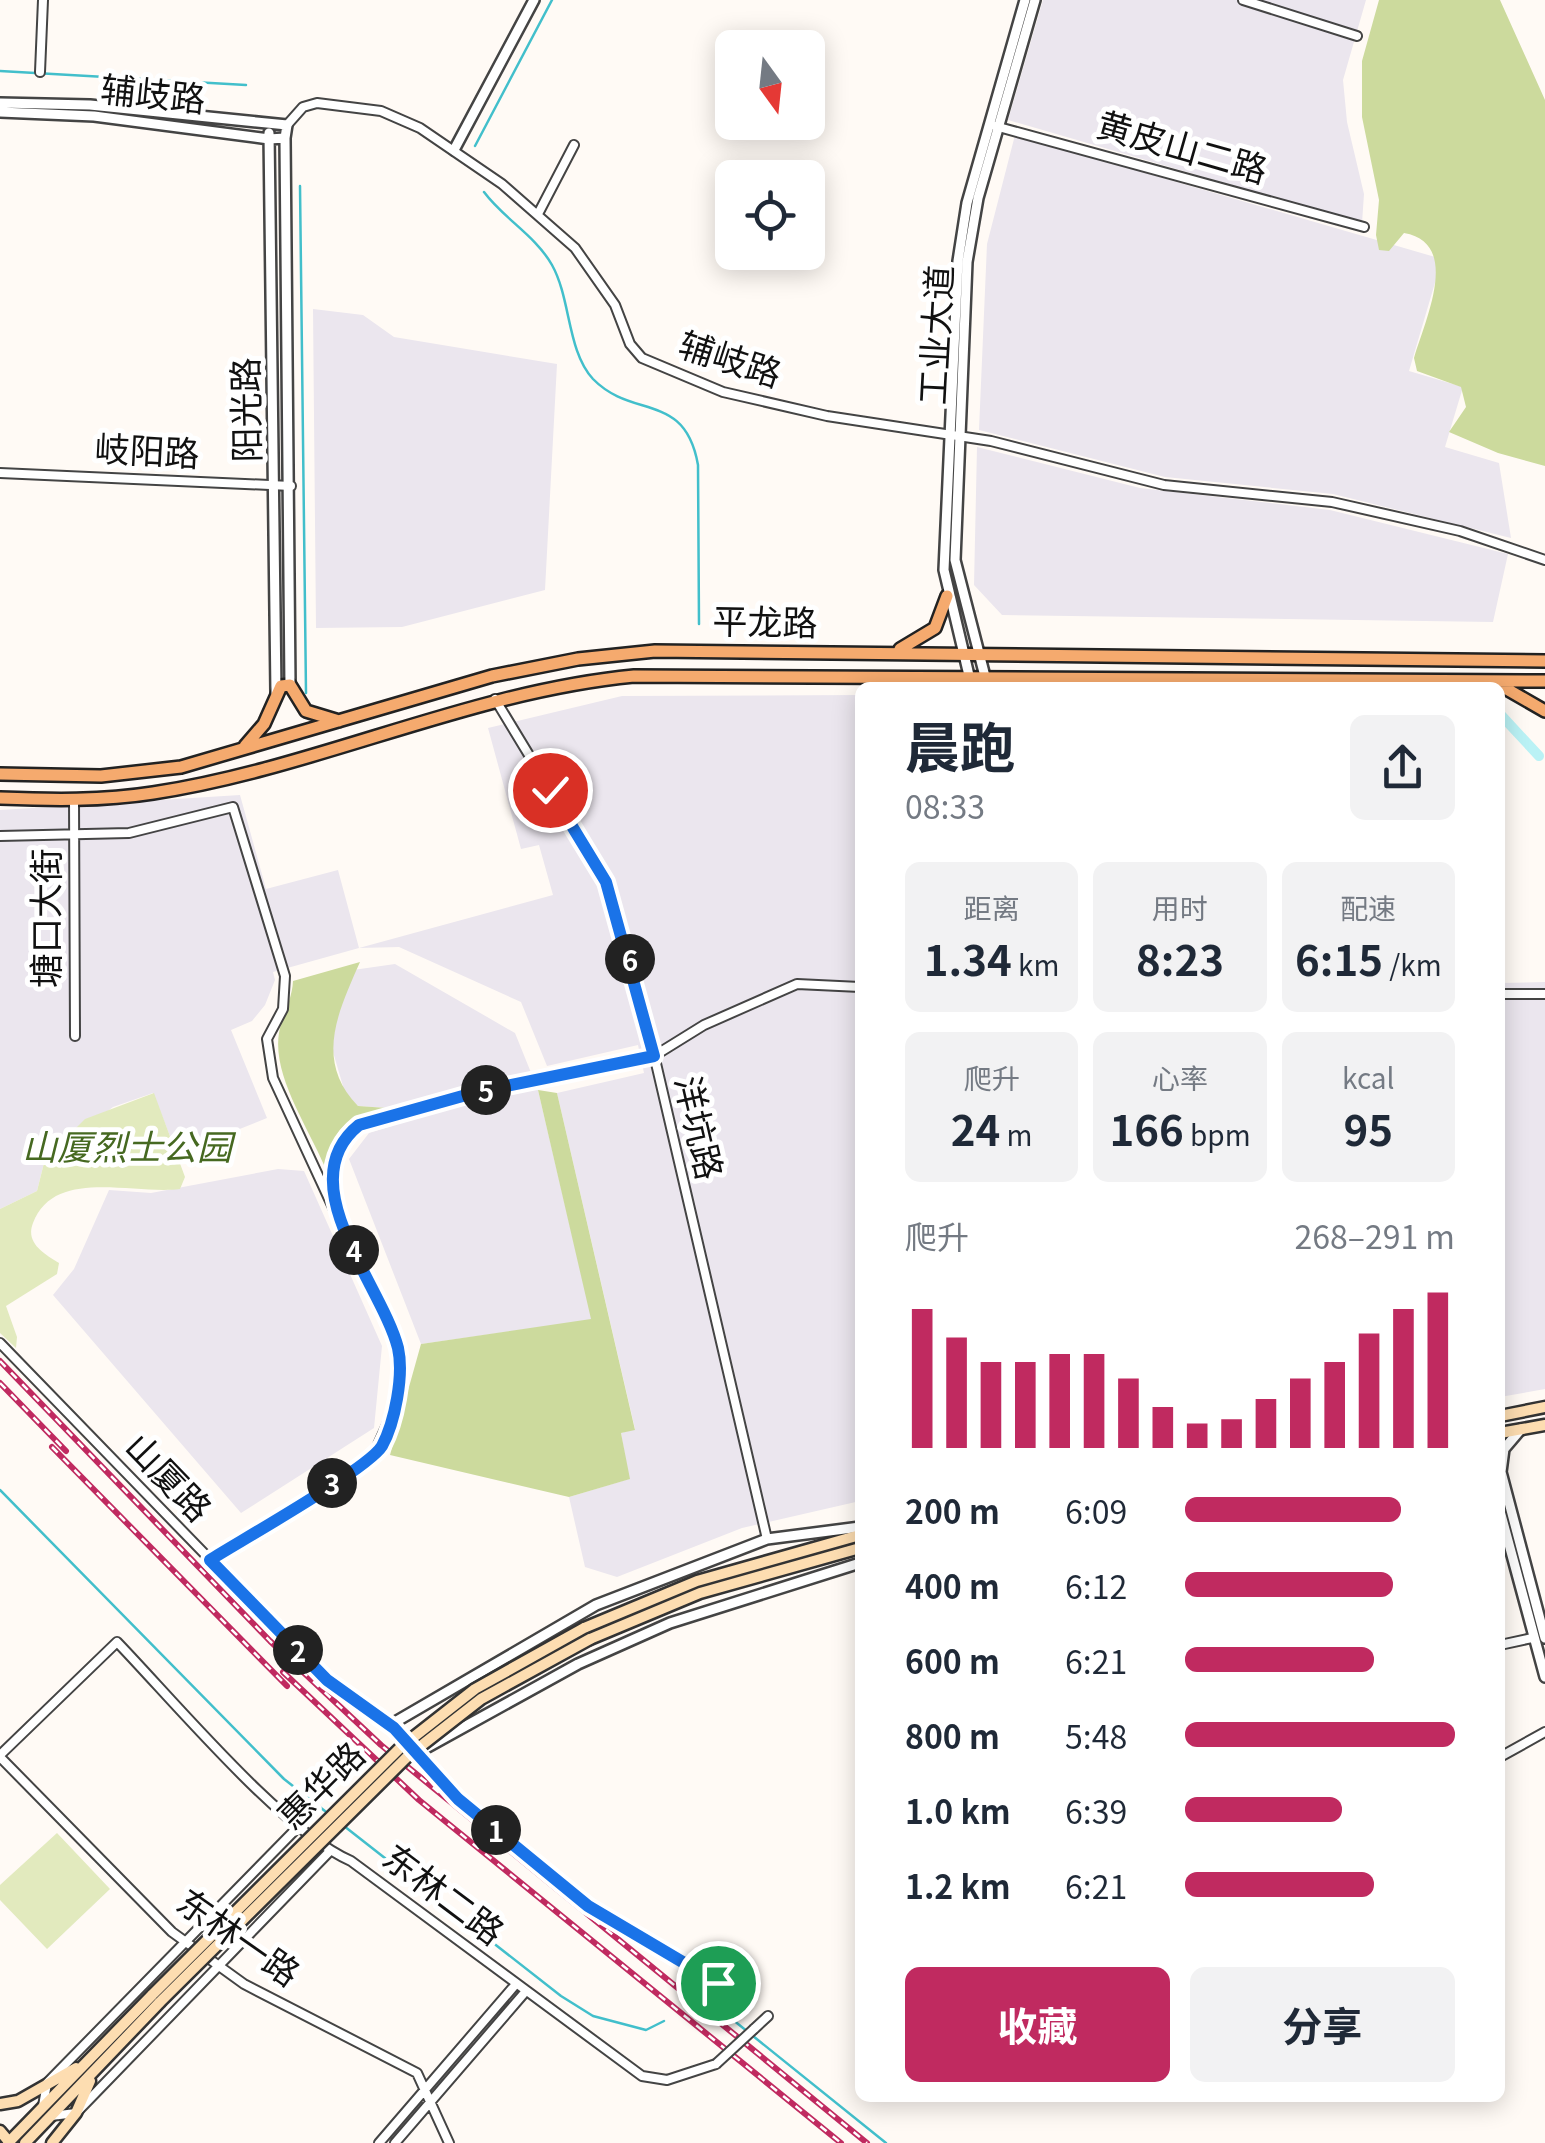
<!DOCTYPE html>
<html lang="zh">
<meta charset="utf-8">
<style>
:root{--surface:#fff;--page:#f2f2f3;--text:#1f2937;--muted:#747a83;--accent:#c02a60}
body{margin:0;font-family:Georgia,"Noto Sans SC",serif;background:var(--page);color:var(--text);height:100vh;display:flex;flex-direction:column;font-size:38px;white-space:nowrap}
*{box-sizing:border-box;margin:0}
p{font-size:32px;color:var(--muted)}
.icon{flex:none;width:55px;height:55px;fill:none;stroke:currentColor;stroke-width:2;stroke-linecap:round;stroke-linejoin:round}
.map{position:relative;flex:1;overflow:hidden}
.side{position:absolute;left:855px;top:682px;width:650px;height:1420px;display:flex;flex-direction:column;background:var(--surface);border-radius:15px;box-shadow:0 5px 25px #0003}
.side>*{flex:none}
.needle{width:65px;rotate:165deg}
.fabs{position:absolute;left:715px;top:30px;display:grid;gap:20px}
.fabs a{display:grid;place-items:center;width:110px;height:110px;border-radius:15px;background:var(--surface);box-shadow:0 5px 25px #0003;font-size:50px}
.pin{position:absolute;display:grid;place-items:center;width:85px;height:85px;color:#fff;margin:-42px;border:5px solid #fff;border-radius:50%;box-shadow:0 2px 10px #0007}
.km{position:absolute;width:50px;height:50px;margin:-25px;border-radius:50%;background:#222;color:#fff;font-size:28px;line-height:50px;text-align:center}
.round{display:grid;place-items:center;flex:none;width:105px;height:105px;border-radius:15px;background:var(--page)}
.summary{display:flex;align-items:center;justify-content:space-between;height:170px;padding:0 50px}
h1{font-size:55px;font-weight:700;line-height:75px}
.stats{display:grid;grid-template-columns:repeat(3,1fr);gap:15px;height:170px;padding:10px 50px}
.stats div{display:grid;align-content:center;border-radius:15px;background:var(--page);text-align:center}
.stats b{font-size:42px;font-weight:700}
.stats small{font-size:28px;font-weight:400}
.stats p{font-size:28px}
.chart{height:280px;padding:20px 50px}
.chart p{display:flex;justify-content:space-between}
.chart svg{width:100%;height:180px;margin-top:10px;stroke:var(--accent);stroke-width:6}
.primary-button{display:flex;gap:20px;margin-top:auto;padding:20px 50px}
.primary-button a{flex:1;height:115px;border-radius:15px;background:var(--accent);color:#fff;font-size:40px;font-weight:700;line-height:115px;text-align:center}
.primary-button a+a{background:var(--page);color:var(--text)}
ul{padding:0 50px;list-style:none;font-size:32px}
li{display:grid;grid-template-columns:160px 120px 1fr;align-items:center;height:75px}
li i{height:25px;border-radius:12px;background:var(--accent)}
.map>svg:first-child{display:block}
.industrial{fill:#ebe6ee}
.green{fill:#e2eabe}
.forest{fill:#ccda9d}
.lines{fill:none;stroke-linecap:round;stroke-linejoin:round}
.stream{stroke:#42bfcb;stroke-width:2.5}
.canal{stroke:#baf2f5;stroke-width:10}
.minor-casing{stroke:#444;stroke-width:12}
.tertiary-casing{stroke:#444;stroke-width:14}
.secondary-casing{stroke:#333;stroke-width:15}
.primary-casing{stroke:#222;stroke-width:16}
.minor{stroke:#fff;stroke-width:8}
.tertiary{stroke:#fff;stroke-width:9}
.secondary{stroke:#fdddb1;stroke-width:10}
.primary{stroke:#f5aa6e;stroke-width:11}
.rail-casing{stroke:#c02a60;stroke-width:6}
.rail{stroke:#fff;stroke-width:2.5;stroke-dasharray:8;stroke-linecap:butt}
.minor-bridge-casing{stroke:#444;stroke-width:12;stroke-linecap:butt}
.secondary-bridge-casing{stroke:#333;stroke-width:15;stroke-linecap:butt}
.minor-bridge{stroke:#fff;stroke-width:8}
.secondary-bridge{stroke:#fdddb1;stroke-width:10}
.route-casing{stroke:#fff;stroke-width:20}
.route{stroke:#1a73e8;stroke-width:12}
.labels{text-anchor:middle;stroke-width:10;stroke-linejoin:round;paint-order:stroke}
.street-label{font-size:35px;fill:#111;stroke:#fff}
.park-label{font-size:35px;font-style:italic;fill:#466921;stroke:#fff}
</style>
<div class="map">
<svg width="1545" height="2143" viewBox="0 0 1545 2143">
<rect width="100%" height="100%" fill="#fffaf5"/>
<path class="industrial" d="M1043,0H1366L1343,80L1347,122L1364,194L1362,223L1008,120Z
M1015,135L1442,259L1409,371L1463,387L1445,447L1499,463L1511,538L1333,494L1165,477L979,430L987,244Z
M313,309L363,315L394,337L557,364L545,590L402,627L316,628Z
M977,447L1140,488L1330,510L1508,554L1493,622L1002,615L974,585Z
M860,695V1501L742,1528L617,1577L585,1567L569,1497L629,1479L621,1433L635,1429L557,1093L644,1073L638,1045L547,1066L521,1002L399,947L359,948L273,972L275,980L265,1005L252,1021L231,1030L267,1118L177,1154L153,1093L113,1107L45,1159L37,1191L0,1209V810L240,795L266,889L338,870L359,948L553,895L539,845L521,849L488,728L622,696Z
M395,964L515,1033L538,1090L592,1320L421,1344L349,1159L369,1133L392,1126L387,1108L358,1106L345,1093L326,1028L353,970Z
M1545,982V1389L1500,1397V983Z
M278,1169L304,1171L382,1346L374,1428L241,1513L53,1295L74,1269L109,1190L151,1193Z"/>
<path class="green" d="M154,1093L185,1177L180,1189C133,1195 54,1167 33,1223C25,1243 44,1254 59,1263L57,1274L6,1306L17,1337L16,1348L0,1333V1209L37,1191L45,1159L85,1119Z
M57,1833L110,1889L47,1949L0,1900V1885Z"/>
<path class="forest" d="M1379,0H1500L1545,100V466L1498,453L1449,432L1466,407L1461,387L1417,371L1414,358C1425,320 1462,243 1404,233L1389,251L1379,250L1376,235L1379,200L1362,117V61Z
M360,962C338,1012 314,1061 358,1106L387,1108C344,1119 339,1124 324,1165C308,1127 272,1075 279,1033C282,1015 292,1001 293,981Z
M538,1090L557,1093L635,1430L621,1433L630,1479L569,1497L390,1455L421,1344L591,1319Z"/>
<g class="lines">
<path class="stream" d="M0,71L246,85
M475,146L552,0
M300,186L306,693
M484,192C504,219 535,235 552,265C571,299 567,351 593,379C633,420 685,391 698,465L699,624
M0,1490L284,1779L330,1815
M344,1826L561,1996L593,2016L646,2030L664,2021
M695,1994L712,2003L886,2143"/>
<path class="canal" d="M1500,714L1539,756"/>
<g class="minor-casing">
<path id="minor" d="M1243,0L1357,36
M40,72L43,0
M287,125L303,107L317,103L381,111L420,128L502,184L575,248L615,305L630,344L642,358L723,392L827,416L991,441L1164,485L1332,502L1460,531L1545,560
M995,126L1364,227
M538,214L574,145
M0,473L291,486
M495,699L606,882L648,1029L767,1539
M74,799L75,1036
M0,836L129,833L233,807L285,976L283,1009L267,1039L273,1078L399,1350L395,1407L373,1456L210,1561
M1500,994H1545
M334,1201C334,1170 334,1145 359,1125L477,1092L654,1056L704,1025L797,984L860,987
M0,1343L327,1680L394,1728L458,1799L588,1906L718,1983
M1500,1645L1532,1638
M0,1755L117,1642C173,1700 283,1832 351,1861L642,2076L667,2080L716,2064
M0,1757L172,1932L244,1984L417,2073L449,2143
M1500,1757L1545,1732
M754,2029L768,2016
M43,2106L47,2083L299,1826
M51,2116L76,2113L329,1852
M379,2143L516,1984
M395,2143L526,1991"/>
</g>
<g class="tertiary-casing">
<path id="tertiary" d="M0,103L90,105L287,125L285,138L269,139L94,116L0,112
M269,133L276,693
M285,138L290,685
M454,150L534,0
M972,688L944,570L958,261L967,203L1025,0
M988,688L955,560L967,262L978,198L1035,0
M1521,1429L1504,1449L1501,1472L1545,1638
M1500,1511L1545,1677
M390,1725L596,1605L767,1539L860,1527
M424,1749L578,1664L670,1623L860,1563"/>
</g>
<g class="secondary-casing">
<path id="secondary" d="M1500,1416L1545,1407
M1500,1433L1545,1425
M584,1628L697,1581L860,1535
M590,1639L700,1593L860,1548
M0,2104L18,2101L76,2068
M0,2131L10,2143
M8,2143L153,1994
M25,2143L160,2002
M52,2143L76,2113L90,2081"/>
</g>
<g class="primary-casing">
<path id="primary" d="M900,649L935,628L947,596
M1498,684L1545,711
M245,746L264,724L281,686L290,685L306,711L339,721
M0,774L101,776L181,767L492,676L578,659L655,651L1545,661
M0,798C51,800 102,801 153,793C317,768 468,692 634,676L1545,681"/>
</g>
<use href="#minor" class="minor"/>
<use href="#tertiary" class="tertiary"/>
<use href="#secondary" class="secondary"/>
<use href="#primary" class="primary"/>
<g class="rail-casing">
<path id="rail" d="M0,1361L270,1641L381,1745L867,2143
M0,1383L66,1451
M52,1447L287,1686
M283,1672L419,1800L841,2143"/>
</g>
<use href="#rail" class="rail"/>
<g class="minor-bridge-casing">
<path id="minor-bridge" d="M716,2064L754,2029"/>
</g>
<g class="secondary-bridge-casing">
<path id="secondary-bridge" d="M153,1994L401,1747L475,1689L584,1628
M160,2002L408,1756L481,1699L590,1639"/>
</g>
<use href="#minor-bridge" class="minor-bridge"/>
<use href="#secondary-bridge" class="secondary-bridge"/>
</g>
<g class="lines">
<g class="route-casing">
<path id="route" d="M550,790L606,882L654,1056L477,1092L359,1125C288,1182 382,1285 398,1348C404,1375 395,1422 382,1446C368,1469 240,1541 210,1560L327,1680L394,1728L458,1799L588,1906L718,1983"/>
</g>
<use href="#route" class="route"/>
</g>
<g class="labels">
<g class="street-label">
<text transform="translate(153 95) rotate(6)" y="12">辅歧路</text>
<text transform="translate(1182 148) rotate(16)" y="12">黄皮山二路</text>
<text transform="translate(937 335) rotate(-87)" y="12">工业大道</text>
<text transform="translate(730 360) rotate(18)" y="12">辅岐路</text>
<text transform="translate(247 410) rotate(-91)" y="12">阳光路</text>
<text transform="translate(147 452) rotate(3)" y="12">岐阳路</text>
<text transform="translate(765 623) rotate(1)" y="12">平龙路</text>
<text transform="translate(47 918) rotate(-90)" y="12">塘口大街</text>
<text transform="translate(698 1128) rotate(77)" y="12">洋坑路</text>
<text transform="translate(168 1478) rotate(46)" y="12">山厦路</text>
<text transform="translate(322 1786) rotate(-45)" y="12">惠华路</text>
<text transform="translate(443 1895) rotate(37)" y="12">东林二路</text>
<text transform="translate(238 1938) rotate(35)" y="12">东林一路</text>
</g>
<g class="park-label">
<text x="127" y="1160">山厦烈士公园</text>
</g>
</g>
</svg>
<div class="fabs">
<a><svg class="needle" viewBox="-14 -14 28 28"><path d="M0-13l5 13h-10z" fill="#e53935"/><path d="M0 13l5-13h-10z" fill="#747a83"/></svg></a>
<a><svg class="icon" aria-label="locate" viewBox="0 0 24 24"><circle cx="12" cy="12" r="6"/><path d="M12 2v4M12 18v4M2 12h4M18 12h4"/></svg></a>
</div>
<div class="pin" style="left:718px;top:1983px;background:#1e9e55"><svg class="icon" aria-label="arrive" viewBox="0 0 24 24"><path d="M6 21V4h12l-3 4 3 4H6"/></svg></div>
<div class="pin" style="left:550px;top:790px;background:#d93025"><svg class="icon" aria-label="check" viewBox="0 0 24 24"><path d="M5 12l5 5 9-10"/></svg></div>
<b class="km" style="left:496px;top:1830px">1</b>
<b class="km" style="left:298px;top:1650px">2</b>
<b class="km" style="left:332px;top:1483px">3</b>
<b class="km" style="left:354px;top:1250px">4</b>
<b class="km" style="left:486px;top:1090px">5</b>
<b class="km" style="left:630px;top:959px">6</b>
<section class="side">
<div class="summary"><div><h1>晨跑</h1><p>08:33</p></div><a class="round"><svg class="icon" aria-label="share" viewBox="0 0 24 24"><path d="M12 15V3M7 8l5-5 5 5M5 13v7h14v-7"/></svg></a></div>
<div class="stats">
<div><p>距离</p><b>1.34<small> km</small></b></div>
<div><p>用时</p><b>8:23</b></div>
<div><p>配速</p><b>6:15<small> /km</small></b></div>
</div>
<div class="stats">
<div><p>爬升</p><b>24<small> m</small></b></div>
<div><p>心率</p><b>166<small> bpm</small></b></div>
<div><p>kcal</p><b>95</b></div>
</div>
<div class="chart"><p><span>爬升</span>268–291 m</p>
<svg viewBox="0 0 160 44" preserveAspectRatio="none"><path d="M5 44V10M15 44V17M25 44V23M35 44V23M45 44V21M55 44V21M65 44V27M75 44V34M85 44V38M95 44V37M105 44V32M115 44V27M125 44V23M135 44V16M145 44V10M155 44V6"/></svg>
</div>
<ul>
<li><b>200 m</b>6:09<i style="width:80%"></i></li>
<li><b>400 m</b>6:12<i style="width:77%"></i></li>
<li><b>600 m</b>6:21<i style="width:70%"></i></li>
<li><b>800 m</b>5:48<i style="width:100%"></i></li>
<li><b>1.0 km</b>6:39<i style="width:58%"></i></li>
<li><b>1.2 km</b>6:21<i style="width:70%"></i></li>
</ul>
<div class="primary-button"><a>收藏</a><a>分享</a></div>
</section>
</div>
